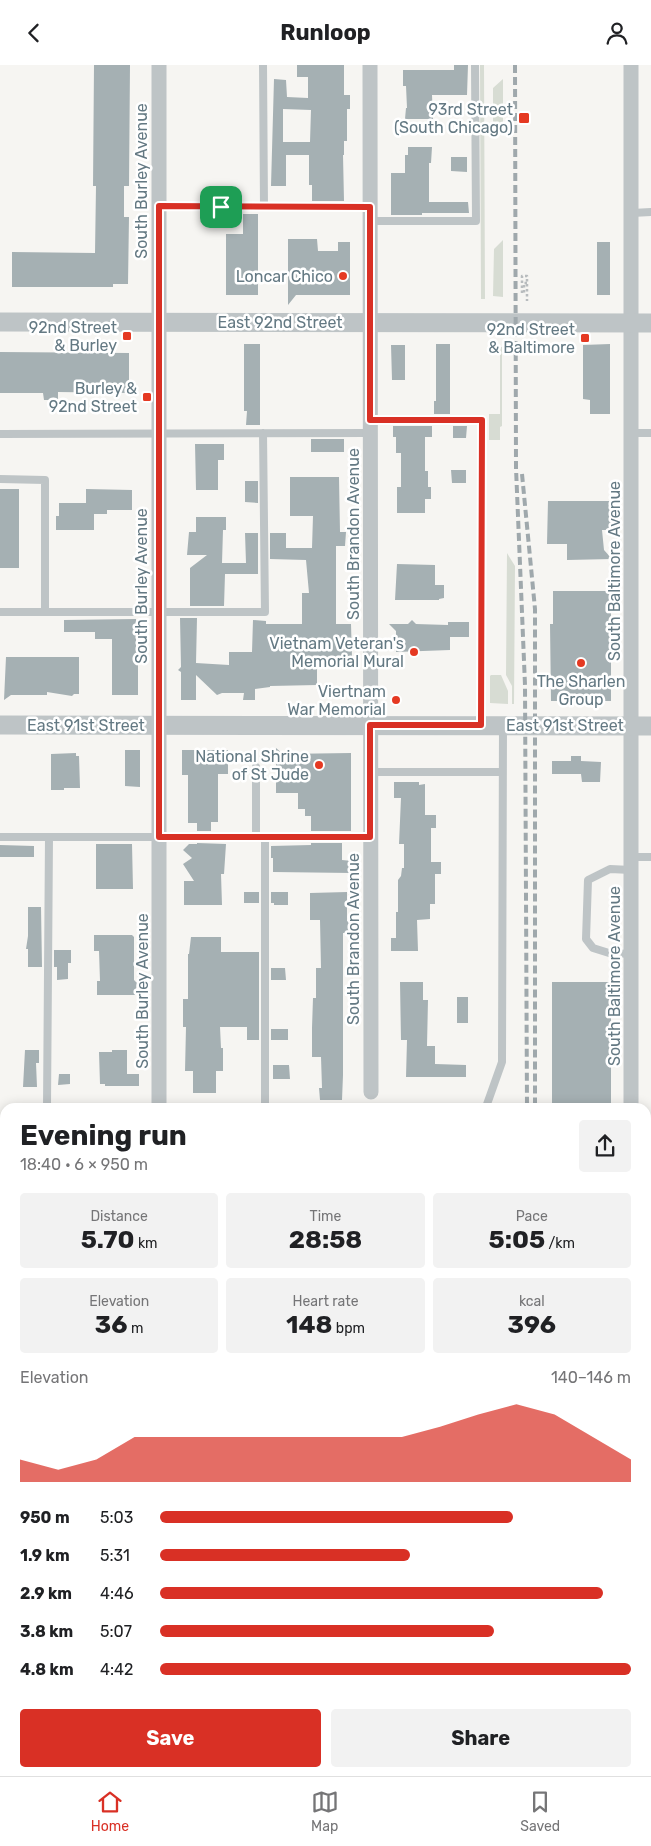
<!DOCTYPE html>
<meta charset="utf-8">
<style>
:root{--surface:#fff;--page:#f2f2f2;--text:#202124;--muted:#757577;--line:#e0e0e0;--accent:#d93025}
body{margin:0;font-family:Rubik,sans-serif;background:var(--page);color:var(--text);height:100vh;display:flex;flex-direction:column;font-size:19px;white-space:nowrap}
*{box-sizing:border-box;margin:0}
p{font-size:16px;color:var(--muted)}
.icon{flex:none;width:28px;height:28px;fill:none;stroke:currentColor;stroke-width:2;stroke-linecap:round;stroke-linejoin:round}
.map{position:relative;flex:1;overflow:hidden}
.sheet{position:absolute;left:0px;top:1038px;width:651px;height:674px;display:flex;flex-direction:column;background:var(--surface);border-radius:15px 15px 0 0;box-shadow:0 2px 12px #0003}
.sheet>*{flex:none}
.pin{position:absolute;display:grid;place-items:center;width:42px;height:42px;color:#fff;margin:-21px;border-radius:10px;box-shadow:0 2px 8px #0006}
.round{display:grid;place-items:center;flex:none;width:52px;height:52px;border-radius:5px;background:var(--page)}
.summary{display:flex;align-items:center;justify-content:space-between;height:85px;padding:0 20px}
h1{font-size:28px;font-weight:700;line-height:38px}
.figures{display:grid;grid-template-columns:repeat(3,1fr);gap:8px;height:85px;padding:5px 20px}
.figures div{display:grid;align-content:center;border-radius:5px;background:var(--page);text-align:center}
.figures b{font-size:25px;font-weight:700}
.figures small{font-size:14px;font-weight:400}
.figures p{font-size:14px}
.chart{height:140px;padding:10px 20px}
.chart p{display:flex;justify-content:space-between}
.chart svg{width:100%;height:90px;margin-top:5px;fill:var(--accent);opacity:.7}
.action{display:flex;gap:10px;margin-top:auto;padding:10px 20px}
.action a{flex:1;height:58px;border-radius:5px;background:var(--accent);color:#fff;font-size:20px;font-weight:700;line-height:58px;text-align:center}
.action a+a{background:var(--page);color:var(--text)}
ul{padding:0 20px;list-style:none;font-size:16px}
li{display:grid;grid-template-columns:80px 60px 1fr;align-items:center;height:38px}
li i{height:12px;border-radius:6px;background:var(--accent)}
header{display:flex;justify-content:space-between;align-items:center;height:65px;padding:0 20px;background:var(--surface);font-size:22px;font-weight:700}
.tabs{display:flex;justify-content:space-around;align-items:center;height:70px;border-top:1px solid var(--line);background:var(--surface);font-size:14px;color:var(--muted)}
.tabs a{display:grid;justify-items:center;gap:2px}
.tabs .selected{color:var(--accent)}
.map>svg:first-child{display:block}
.green{fill:#d7dcd3}
.building{fill:#a5b0b3;fill-rule:evenodd}
.lines{fill:none;stroke-linecap:round;stroke-linejoin:round}
.path{stroke:#b8bcbe;stroke-width:2.5;stroke-dasharray:2.5 2.5;stroke-linecap:butt}
.service{stroke:#bec4c6;stroke-width:8}
.minor{stroke:#bec4c6;stroke-width:15}
.tertiary{stroke:#bec4c6;stroke-width:19}
.rail{stroke:#9fa8ac;stroke-width:4;stroke-dasharray:8 4;stroke-linecap:butt}
.route-casing{stroke:#fff;stroke-width:10}
.route{stroke:#d93025;stroke-width:6}
.poi-dot{fill:#e53922;stroke:#fff;stroke-width:2}
.labels{text-anchor:middle;stroke-width:5;stroke-linejoin:round;paint-order:stroke}
.poi-label{font-size:16px;fill:#647983;stroke:#fff;text-anchor:end}
.street-label{font-size:16px;fill:#647983;stroke:#fff}
</style>
<header><svg class="icon" aria-label="back" viewBox="0 0 24 24"><path d="M15 5l-7 7 7 7"/></svg>Runloop<svg class="icon" aria-label="person" viewBox="0 0 24 24"><circle cx="12" cy="8" r="4"/><path d="M4 21q1-7 8-7t8 7"/></svg></header>
<div class="map">
<svg width="651" height="1711" viewBox="0 0 651 1711">
<rect width="100%" height="100%" fill="#f6f5f2"/>
<path class="green" d="M480,0H484L485,234H481Z
M503,14V62L493,73V23Z
M503,175V232L493,231L494,184Z
M500,282H502V361L500,362V375H489V349H500Z
M507,488L515,501L514,639H512V621L506,610Z
M491,610H501L508,626V639L490,638V611Z
M422,1706H510L511,1711H422Z"/>
<path class="building" d="M94,0H130L129,121H124V152H129L128,219H113V222H12V187L95,188L96,121H93Z
M297,0H344V30H350V44H347V76H344V90H343L344,136H312V120H309V90H286V121H271L274,14L286,15L287,32L308,33V12H297ZM283,44L311,45L310,77H283Z
M454,0H468L467,30H432L433,54H405L406,43H407L406,21H403V5H454Z
M408,82H432L431,98H429V137H468L469,148H422V150H391V108H405V90H408Z
M451,92H467V107L451,106Z
M243,149H258V230H226V169H243Z
M288,174H317L318,186H338V177H350V230H296L288,240Z
M597,177H610V230H597Z
M244,279H260V360H246L247,346H244Z
M436,279H450V349H434V336H436Z
M610,279V349H590V335L583,334V280Z
M391,280H405V315H392Z
M0,287L129,288V328L58,327V335H44L43,328H0Z
M393,361H432V372H425V406H428V422H431V434H425V448H397V422H401V388H396V372H393Z
M453,361H467L466,373H453Z
M311,374H344V387H311Z
M195,379H224V395H218V425H196Z
M451,405H466V418H452Z
M290,412H339L340,467H346L345,481H336V559H351L352,593H317V620L270,621V622L255,624V635H243L244,628H222L217,630L196,610V635H181V607L178,605L181,602L180,553H197L196,598L229,600V587H252L253,555L266,556V559H302V528H309L306,495L270,494V468H286V483H312L313,451H290Z
M245,416H258V438L245,437Z
M0,424H19V503H0Z
M86,424L132,425V445H107V449H94V465H56V451H59V438H86Z
M548,436H612V465H602L604,485L612,494L567,495V479H547Z
M196,452H226V465H223L222,498H246L245,468H258V509H225L224,541H190V503L207,490H187L189,467H196Z
M397,499L435,500V520H444V533L439,534V535H395Z
M553,526H611V636H551L550,559H553Z
M136,554V584H138V630H112V574H95V567H64V555Z
M412,555L416,559L448,560V557H469V572H450V585L396,587V566L389,559H408Z
M6,592H79V629H74L72,631L47,627V630H11L4,635Z
M276,683L283,689L351,688V766H311V751H305V744H298V728H276Z
M125,685H140V722L125,721Z
M182,685H228V709H218V757H211V766H197V758H188V710H182Z
M76,688V691H79L80,723H64V725H51V689Z
M571,691H581V696L601,697L600,717H582L581,709H552V696H571Z
M394,717H419V720L425,719V750H436V763H431V797H441V809H435V839H430V854L417,855L418,886H391V873H396V847H398V815L401,811L402,803H404V779H399L401,733H394Z
M197,778L226,779L224,809H221L222,840H184V816H194L183,799L192,793L183,785L189,779H197Z
M311,778H342V795L352,796V808L273,807V793H271V781L311,780Z
M96,779H132L133,824H96Z
M0,780L34,781V792H0Z
M244,827H259V838H244Z
M271,827H288V840H274V838H271Z
M347,827V856H351V868H343V1010L342,1035H320L319,1023H322L321,992H312V963L313,933H316V903H321L320,855H310V828Z
M28,842H41L42,902H28V884H26L28,871Z
M94,870H132L134,872V915L137,918L135,930H97V916H100L99,886H94Z
M191,872H221V887H259V975H247V962H220L221,983H223V1006H216V1028H193V1006H185L186,962H183V934H188V889H189Z
M54,885H71V898H68V914L57,915V902H54Z
M271,903H285L286,915H271Z
M400,917H423V935H428L427,981H435V999L466,1000V1012H406L407,975H401Z
M552,917H611V1042H552Z
M457,932H468V958H457Z
M271,964H288V975H271Z
M25,985H39V998H36L37,1022H23Z
M112,985H127V1009H139V1021H105V1019H100L99,987H112Z
M273,1000H289L290,1014H273Z
M59,1009H70V1019L58,1020Z"/>
<g class="lines">
<path class="path" d="M527,218H524V228H522V211H527V236
M516,1706V1711"/>
<path class="service" d="M263,0L264,142
M159,141L370,142
M632,148L651,147
M370,156H476L475,0
M370,355H482L481,660
M632,368H651
M0,369L370,368
M0,414L45,415V547
M0,547H265L263,368
M256,702V772
M370,707H502
M0,772H370
M265,772V1042
M631,792H651
M631,805L610,804L588,815L586,874L593,883L609,888L631,889
M47,1042L49,772
M486,1042L502,997L503,660
M49,1706V1711
M205,1711V1706
M411,1711L412,1706"/>
<path class="minor" d="M159,0V1042
M370,0L371,1027
M631,1042V0
M0,1065H5
M646,1067H651
M0,1470H5
M646,1471H651
M161,1706V1711
M634,1706V1711"/>
<path class="tertiary" d="M0,257L651,258
M0,660L651,661"/>
<path class="rail" d="M515,0L516,403L525,620L527,1042
M522,409L535,544V1042
M528,1706V1711
M536,1711V1706"/>
</g>
<g class="lines">
<g class="route-casing">
<path id="route" d="M159,141L370,142V355H482L481,660H370V772H159Z"/>
</g>
<use href="#route" class="route"/>
</g>
<g class="poi-dot">
<rect x="518" y="47" width="12" height="12" rx="2.5"/>
<circle cx="343" cy="211" r="5"/>
<rect x="122" y="266" width="10" height="10" rx="2.5"/>
<rect x="580" y="268" width="10" height="10" rx="2.5"/>
<rect x="142" y="327" width="10" height="10" rx="2.5"/>
<circle cx="414" cy="587" r="5"/>
<circle cx="581" cy="598" r="5"/>
<circle cx="396" cy="635" r="5"/>
<circle cx="319" cy="700" r="5"/>
</g>
<g class="labels">
<g class="poi-label">
<text x="513" y="50">93rd Street<tspan x="513" dy="18">(South Chicago)</tspan></text>
<text x="333" y="217">Loncar Chico</text>
<text x="117" y="268">92nd Street<tspan x="117" dy="18">&amp; Burley</tspan></text>
<text x="575" y="270">92nd Street<tspan x="575" dy="18">&amp; Baltimore</tspan></text>
<text x="137" y="329">Burley &amp;<tspan x="137" dy="18">92nd Street</tspan></text>
<text x="404" y="584">Vietnam Veteran's<tspan x="404" dy="18">Memorial Mural</tspan></text>
<text x="581" y="622" text-anchor="middle">The Sharlen<tspan x="581" dy="18">Group</tspan></text>
<text x="386" y="632">Viertnam<tspan x="386" dy="18">War Memorial</tspan></text>
<text x="309" y="697">National Shrine<tspan x="309" dy="18">of St Jude</tspan></text>
</g>
<g class="street-label">
<text transform="translate(141 116) rotate(-90)" y="6">South Burley Avenue</text>
<text x="280" y="263">East 92nd Street</text>
<text transform="translate(353 469) rotate(-90)" y="6">South Brandon Avenue</text>
<text transform="translate(614 506) rotate(-90)" y="6">South Baltimore Avenue</text>
<text transform="translate(141 521) rotate(-90)" y="6">South Burley Avenue</text>
<text x="86" y="666">East 91st Street</text>
<text x="565" y="666">East 91st Street</text>
<text transform="translate(353 874) rotate(-90)" y="6">South Brandon Avenue</text>
<text transform="translate(614 911) rotate(-90)" y="6">South Baltimore Avenue</text>
<text transform="translate(142 926) rotate(-90)" y="6">South Burley Avenue</text>
</g>
</g>
</svg>
<div class="pin" style="left:221px;top:142px;background:#1e9e55"><svg class="icon" aria-label="arrive" viewBox="0 0 24 24"><path d="M6 21V4h12l-3 4 3 4H6"/></svg></div>
<section class="sheet">
<div class="summary"><div><h1>Evening run</h1><p>18:40 · 6 × 950 m</p></div><a class="round"><svg class="icon" aria-label="share" viewBox="0 0 24 24"><path d="M12 15V3M7 8l5-5 5 5M5 13v7h14v-7"/></svg></a></div>
<div class="figures">
<div><p>Distance</p><b>5.70<small> km</small></b></div>
<div><p>Time</p><b>28:58</b></div>
<div><p>Pace</p><b>5:05<small> /km</small></b></div>
</div>
<div class="figures">
<div><p>Elevation</p><b>36<small> m</small></b></div>
<div><p>Heart rate</p><b>148<small> bpm</small></b></div>
<div><p>kcal</p><b>396</b></div>
</div>
<div class="chart"><p><span>Elevation</span>140–146 m</p>
<svg viewBox="0 0 160 44" preserveAspectRatio="none"><path d="M0 44V33L10 38L20 33L30 22L40 22L50 22L60 22L70 22L80 22L90 22L100 22L110 17L120 11L130 6L140 11L150 22L160 33V44z"/></svg>
</div>
<ul>
<li><b>950 m</b>5:03<i style="width:75%"></i></li>
<li><b>1.9 km</b>5:31<i style="width:53%"></i></li>
<li><b>2.9 km</b>4:46<i style="width:94%"></i></li>
<li><b>3.8 km</b>5:07<i style="width:71%"></i></li>
<li><b>4.8 km</b>4:42<i style="width:100%"></i></li>
</ul>
<div class="action"><a>Save</a><a>Share</a></div>
</section>
</div>
<nav class="tabs">
<a class="selected"><svg class="icon" aria-label="home" viewBox="0 0 24 24"><path d="M3 11l9-7 9 7M6 9v11h12V9"/></svg>Home</a>
<a><svg class="icon" aria-label="map" viewBox="0 0 24 24"><path d="M3 6l6-2 6 2 6-2v14l-6 2-6-2-6 2zM9 4v14M15 6v14"/></svg>Map</a>
<a><svg class="icon" aria-label="saved" viewBox="0 0 24 24"><path d="M7 4h10v16l-5-4-5 4z"/></svg>Saved</a>
</nav>
